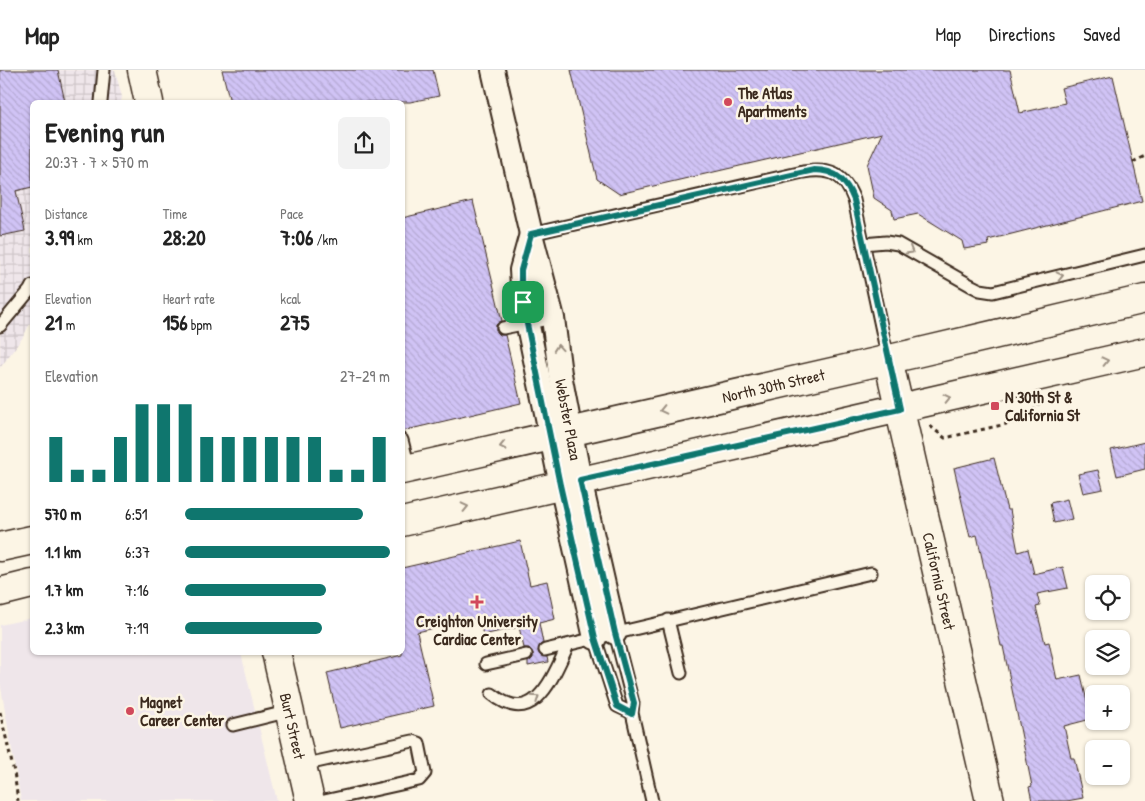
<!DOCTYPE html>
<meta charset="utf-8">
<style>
:root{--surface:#fff;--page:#f2f2f2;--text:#222;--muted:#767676;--line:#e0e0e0;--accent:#0f766e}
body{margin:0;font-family:"Patrick Hand",sans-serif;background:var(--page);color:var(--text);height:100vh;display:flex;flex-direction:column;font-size:19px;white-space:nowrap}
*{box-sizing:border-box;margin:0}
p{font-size:16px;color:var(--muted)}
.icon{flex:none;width:28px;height:28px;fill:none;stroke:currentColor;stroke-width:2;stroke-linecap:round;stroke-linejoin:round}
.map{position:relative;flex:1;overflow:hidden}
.side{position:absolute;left:30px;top:30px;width:375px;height:555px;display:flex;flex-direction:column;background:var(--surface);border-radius:8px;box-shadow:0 1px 4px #0004}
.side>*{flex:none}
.controls{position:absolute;left:1085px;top:505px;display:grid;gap:10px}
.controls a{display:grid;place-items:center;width:45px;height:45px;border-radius:8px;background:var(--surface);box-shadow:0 1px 4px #0004;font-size:25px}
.pin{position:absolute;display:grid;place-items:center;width:42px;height:42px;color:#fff;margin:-21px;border-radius:10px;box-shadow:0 2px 8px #0006}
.round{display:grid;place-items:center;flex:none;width:52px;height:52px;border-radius:8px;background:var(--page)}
.head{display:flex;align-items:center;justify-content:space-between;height:85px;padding:0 15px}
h1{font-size:28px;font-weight:700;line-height:38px}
.figures{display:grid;grid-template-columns:repeat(3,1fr);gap:8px;height:85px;padding:5px 15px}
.figures div{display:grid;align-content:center}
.figures b{font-size:21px;font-weight:700}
.figures small{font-size:14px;font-weight:400}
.figures p{font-size:14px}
.chart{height:140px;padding:10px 15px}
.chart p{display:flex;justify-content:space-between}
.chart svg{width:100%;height:90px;margin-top:5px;stroke:var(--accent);stroke-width:6}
ul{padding:0 15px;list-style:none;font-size:16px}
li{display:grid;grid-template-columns:80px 60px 1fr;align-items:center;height:38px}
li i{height:12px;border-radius:6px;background:var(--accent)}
header{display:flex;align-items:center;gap:30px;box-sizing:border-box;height:70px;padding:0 25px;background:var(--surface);border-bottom:1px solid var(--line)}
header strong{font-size:24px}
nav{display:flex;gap:28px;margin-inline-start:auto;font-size:18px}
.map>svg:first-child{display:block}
.built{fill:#efe6ea}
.industrial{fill:url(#industrial-grid)}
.building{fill:url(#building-back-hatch);stroke:#3b2a1e}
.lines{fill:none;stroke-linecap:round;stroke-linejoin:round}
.lane-casing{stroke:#3b2a1e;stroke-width:15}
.street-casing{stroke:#3b2a1e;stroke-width:26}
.secondary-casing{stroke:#3b2a1e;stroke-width:31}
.path{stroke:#3b2a1e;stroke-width:3;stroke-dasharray:4 4;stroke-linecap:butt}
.lane{stroke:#fcf5e5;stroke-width:11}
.street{stroke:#fcf5e5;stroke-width:22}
.secondary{stroke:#fcf5e5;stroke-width:28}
.oneway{stroke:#9c9082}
.route-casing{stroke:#fff;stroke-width:10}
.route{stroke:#0f766e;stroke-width:6}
.poi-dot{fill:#d1495b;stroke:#fcf5e5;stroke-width:2}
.labels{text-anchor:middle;stroke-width:5;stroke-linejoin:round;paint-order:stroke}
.poi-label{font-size:16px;font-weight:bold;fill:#3b2a1e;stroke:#fcf5e5;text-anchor:start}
.street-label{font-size:16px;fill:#3b2a1e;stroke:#fcf5e5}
</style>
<header>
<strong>Map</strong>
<nav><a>Map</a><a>Directions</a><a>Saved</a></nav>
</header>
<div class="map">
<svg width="1145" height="731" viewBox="0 0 1145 731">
<defs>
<pattern id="industrial-grid" width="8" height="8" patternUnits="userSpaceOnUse" patternTransform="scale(1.25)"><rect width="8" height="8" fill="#efe6ea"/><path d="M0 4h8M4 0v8" fill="none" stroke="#cec5c8"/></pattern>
<pattern id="building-back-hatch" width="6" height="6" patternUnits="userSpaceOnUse" patternTransform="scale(1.25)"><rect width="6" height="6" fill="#d0c3f5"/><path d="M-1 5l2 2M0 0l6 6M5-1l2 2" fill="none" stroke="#b4a8d2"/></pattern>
</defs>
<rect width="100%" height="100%" fill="#fcf5e5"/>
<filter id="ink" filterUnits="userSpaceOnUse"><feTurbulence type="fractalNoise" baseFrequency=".02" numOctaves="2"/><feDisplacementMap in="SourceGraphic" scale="10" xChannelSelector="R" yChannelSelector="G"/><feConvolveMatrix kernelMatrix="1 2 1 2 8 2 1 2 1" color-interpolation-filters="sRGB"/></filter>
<g filter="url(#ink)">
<path class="built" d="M32,548V582L241,583L277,731H21L0,612V555Z"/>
<path class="industrial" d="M0,0H115L122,27L121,32H32V250L23,267L0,298Z"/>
<path class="building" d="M0,0H58L65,32H32V117L16,121L25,161L0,166Z
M222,0H433L439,26L410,32H230Z
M571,0H1010L1020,43L1065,33L1061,18L1113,6L1142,131L988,170L989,175L964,179L962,171L918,144L894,149L892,140L874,128L867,95L882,63L619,124L597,109Z
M473,131L502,251L496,255V260L500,265H505L521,333L402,361V148Z
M1145,372V399L1117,406L1111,380Z
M994,388L1007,440H1010L1018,482L1028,479L1034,504L1063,497L1068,518L1037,524L1040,536L1036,537L1045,573L1049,572L1057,610L1081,605L1091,649L1064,656L1071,688H1074L1083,728L1067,731H1032L1029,717L1032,716L1003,576H1001L977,465L970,467L954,398Z
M1098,400L1103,419L1083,423L1078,404Z
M1067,429L1072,449L1054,453L1050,433Z
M520,471L530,515L547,511L555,549L539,553L543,573L540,575L538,581L540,585L547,587L548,592L528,596V592L533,588V583L529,578H524L519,557L483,565L479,548L417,562L434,636L340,658L327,603L402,585V498Z"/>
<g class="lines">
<g class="lane-casing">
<path id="lane" d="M101,32L104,0
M531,164L803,102C830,98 844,103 854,130L888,289
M863,174L886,172L898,174L970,215L980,220L993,222L1145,185
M0,256L30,220L32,216
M503,258L553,248
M402,370L409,398
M668,550L681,603
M615,563L633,633L632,643L652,731
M595,568L617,636L632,643
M545,580L871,503
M486,594L526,585
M492,624C535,659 553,606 568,575
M233,655L290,641
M302,695L413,671L419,673L425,703L419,710L324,731"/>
</g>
<g class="street-casing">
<g id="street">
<path id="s1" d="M493,0L531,164L553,248L560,304L580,410L615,563"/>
<path d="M531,164L521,200L523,232L561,415L595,568"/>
</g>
</g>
<g class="secondary-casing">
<g id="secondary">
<path d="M142,0L149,32"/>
<path id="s2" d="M888,289L990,731"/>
<path id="s3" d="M402,400L916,283L1145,229"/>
<path d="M402,452L1145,282"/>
<path d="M0,477L32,470"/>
<path d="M0,522L32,514"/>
<path id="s4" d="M276,582L310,731"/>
</g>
</g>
<path class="path" d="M1133,92L1145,86
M930,356L945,368L1024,350L1043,330
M0,642L14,702L18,731"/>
<use href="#lane" class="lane"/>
<use href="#street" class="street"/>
<use href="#secondary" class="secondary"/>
</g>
<defs><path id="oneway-chevron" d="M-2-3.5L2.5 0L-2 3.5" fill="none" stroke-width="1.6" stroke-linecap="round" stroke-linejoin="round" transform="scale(1.25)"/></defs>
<g class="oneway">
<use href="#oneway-chevron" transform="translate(910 181) rotate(30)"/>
<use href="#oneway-chevron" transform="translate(1060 206) rotate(-13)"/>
<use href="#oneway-chevron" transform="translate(558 278) rotate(-95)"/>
<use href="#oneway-chevron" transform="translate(1105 291) rotate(-13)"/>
<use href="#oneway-chevron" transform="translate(947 328) rotate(-13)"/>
<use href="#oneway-chevron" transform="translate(663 340) rotate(167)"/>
<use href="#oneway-chevron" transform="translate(503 376) rotate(167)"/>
<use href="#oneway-chevron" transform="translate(465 437) rotate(-13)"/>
<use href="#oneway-chevron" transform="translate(536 628) rotate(-34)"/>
</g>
</g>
<g class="lines" filter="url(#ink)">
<g class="route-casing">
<path id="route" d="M814,100C836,100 846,110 854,130L900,339L580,410L615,563L634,633L632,644L617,636L595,568L560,415L527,254L521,216V200L531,164Z"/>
</g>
<use href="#route" class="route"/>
</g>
<g class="poi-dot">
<circle cx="728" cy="32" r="5"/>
<rect x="990" y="331" width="10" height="10" rx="2.5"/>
<path d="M474.5 524.5h5v5h5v5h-5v5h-5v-5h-5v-5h5z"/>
<circle cx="130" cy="641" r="5"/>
</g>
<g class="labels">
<g class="poi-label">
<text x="738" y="29">The Atlas<tspan x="738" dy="18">Apartments</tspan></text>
<text x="1005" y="333">N 30th St &amp;<tspan x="1005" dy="18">California St</tspan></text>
<text x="477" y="557" text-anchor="middle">Creighton University<tspan x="477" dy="18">Cardiac Center</tspan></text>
<text x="140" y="638">Magnet<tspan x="140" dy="18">Career Center</tspan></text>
</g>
<g class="street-label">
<text dy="6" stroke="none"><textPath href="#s3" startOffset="381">North 30th Street</textPath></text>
<text dy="6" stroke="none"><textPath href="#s1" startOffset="358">Webster Plaza</textPath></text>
<text dy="6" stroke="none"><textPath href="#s2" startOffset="228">California Street</textPath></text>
<text dy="6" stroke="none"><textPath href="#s4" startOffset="76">Burt Street</textPath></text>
</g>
</g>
</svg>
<div class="controls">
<a><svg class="icon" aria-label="locate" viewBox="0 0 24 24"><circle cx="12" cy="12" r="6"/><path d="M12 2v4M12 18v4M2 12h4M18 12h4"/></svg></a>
<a><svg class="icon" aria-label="layers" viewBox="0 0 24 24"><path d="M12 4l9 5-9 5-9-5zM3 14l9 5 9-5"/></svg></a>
<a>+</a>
<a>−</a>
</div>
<div class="pin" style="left:523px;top:232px;background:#1e9e55"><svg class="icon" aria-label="arrive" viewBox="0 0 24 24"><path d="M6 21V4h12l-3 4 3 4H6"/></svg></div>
<section class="side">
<div class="head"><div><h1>Evening run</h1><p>20:37 · 7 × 570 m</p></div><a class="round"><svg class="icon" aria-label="share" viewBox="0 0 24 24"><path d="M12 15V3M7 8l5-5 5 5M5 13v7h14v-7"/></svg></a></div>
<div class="figures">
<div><p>Distance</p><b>3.99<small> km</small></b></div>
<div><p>Time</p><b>28:20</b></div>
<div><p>Pace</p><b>7:06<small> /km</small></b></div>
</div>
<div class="figures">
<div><p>Elevation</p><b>21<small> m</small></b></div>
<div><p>Heart rate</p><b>156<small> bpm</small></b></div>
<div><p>kcal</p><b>275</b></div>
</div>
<div class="chart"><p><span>Elevation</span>27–29 m</p>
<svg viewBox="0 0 160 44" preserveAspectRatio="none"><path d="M5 44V22M15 44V38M25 44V38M35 44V22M45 44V6M55 44V6M65 44V6M75 44V22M85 44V22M95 44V22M105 44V22M115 44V22M125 44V22M135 44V38M145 44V38M155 44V22"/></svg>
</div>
<ul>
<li><b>570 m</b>6:51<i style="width:87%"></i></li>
<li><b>1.1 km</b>6:37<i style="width:100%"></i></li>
<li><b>1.7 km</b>7:16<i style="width:69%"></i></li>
<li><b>2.3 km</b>7:19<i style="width:67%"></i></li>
</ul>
</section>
</div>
